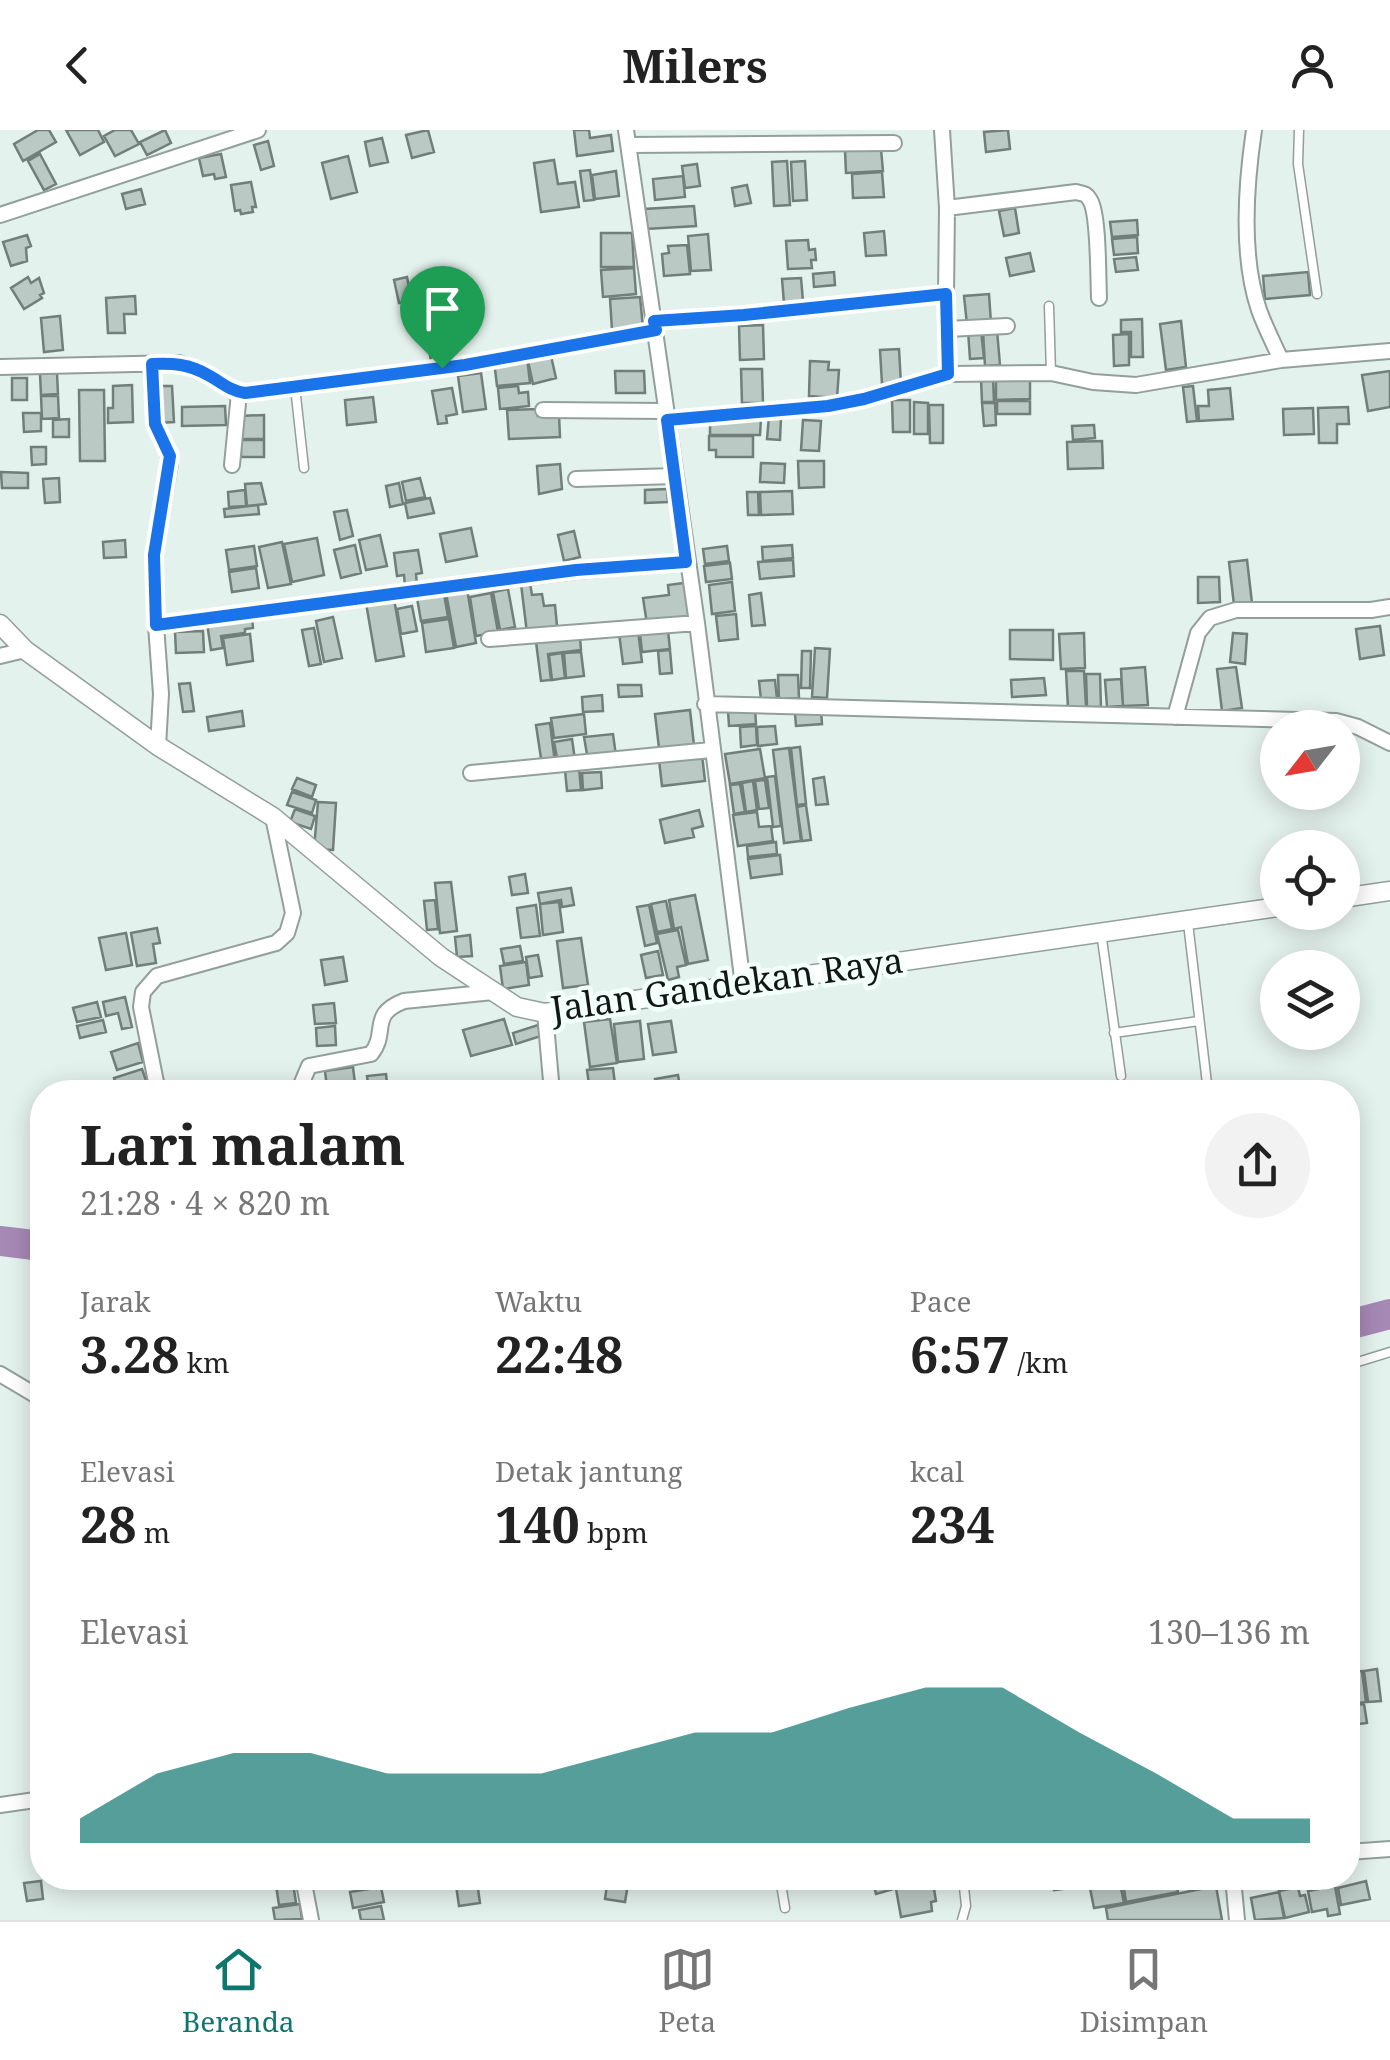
<!DOCTYPE html>
<html lang="id">
<meta charset="utf-8">
<style>
:root{--surface:#fff;--page:#f2f2f2;--text:#222;--muted:#767676;--line:#e0e0e0;--accent:#0f766e}
body{margin:0;font-family:"Noto Serif",serif;background:var(--page);color:var(--text);height:100vh;display:flex;flex-direction:column;font-size:38px;white-space:nowrap}
*{box-sizing:border-box;margin:0}
p{font-size:32px;color:var(--muted)}
.icon{flex:none;width:55px;height:55px;fill:none;stroke:currentColor;stroke-width:2;stroke-linecap:round;stroke-linejoin:round}
.map{position:relative;flex:1;overflow:hidden}
.sheet{position:absolute;left:30px;top:950px;width:1330px;height:810px;display:flex;flex-direction:column;background:var(--surface);border-radius:40px;box-shadow:0 5px 25px #0003}
.sheet>*{flex:none}
.needle{width:65px;rotate:239deg}
.buttons{position:absolute;left:1260px;top:580px;display:grid;gap:20px}
.buttons a{display:grid;place-items:center;width:100px;height:100px;border-radius:50%;background:var(--surface);box-shadow:0 5px 25px #0003;font-size:50px}
.pin{position:absolute;display:grid;place-items:center;width:85px;height:85px;color:#fff;margin:-102px -42px;border-radius:50% 50% 50% 0;rotate:-45deg;box-shadow:0 0 10px #0007}
.pin .icon{rotate:45deg}
.round{display:grid;place-items:center;flex:none;width:105px;height:105px;border-radius:52px;background:var(--page)}
.overview{display:flex;align-items:center;justify-content:space-between;height:170px;padding:0 50px}
h1{font-size:55px;font-weight:700;line-height:75px}
.stats{display:grid;grid-template-columns:repeat(3,1fr);gap:15px;height:170px;padding:10px 50px}
.stats div{display:grid;align-content:center}
.stats b{font-size:50px;font-weight:700}
.stats small{font-size:28px;font-weight:400}
.stats p{font-size:28px}
.chart{height:280px;padding:20px 50px}
.chart p{display:flex;justify-content:space-between}
.chart svg{width:100%;height:180px;margin-top:10px;fill:var(--accent);opacity:.7}
header{display:flex;justify-content:space-between;align-items:center;height:130px;padding:0 50px;background:var(--surface);font-size:45px;font-weight:700}
.dock{display:flex;justify-content:space-around;align-items:center;height:140px;border-top:2px solid var(--line);background:var(--surface);font-size:28px;color:var(--muted)}
.dock a{display:grid;justify-items:center;gap:5px}
.dock .selected{color:var(--accent)}
.map>svg:first-child{display:block}
.lines{fill:none;stroke-linecap:round;stroke-linejoin:round}
.river{stroke:#a789b5;stroke-width:30}
.building{fill:#bbc9c4;stroke:#717e79;stroke-width:2.5}
.service-casing{stroke:#929f9b;stroke-width:11}
.minor-casing{stroke:#929f9b;stroke-width:18}
.tertiary-casing{stroke:#929f9b;stroke-width:21}
.service{stroke:#fff;stroke-width:8}
.minor{stroke:#fff;stroke-width:14}
.tertiary{stroke:#fff;stroke-width:18}
.route-casing{stroke:#fff;stroke-width:20}
.route{stroke:#1a73e8;stroke-width:12}
.labels{text-anchor:middle;stroke-width:9;stroke-linejoin:round;paint-order:stroke}
.street-label{font-size:35px;fill:#121715;stroke:#f3fffb}
</style>
<header><svg class="icon" aria-label="back" viewBox="0 0 24 24"><path d="M15 5l-7 7 7 7"/></svg>Milers<svg class="icon" aria-label="person" viewBox="0 0 24 24"><circle cx="12" cy="8" r="4"/><path d="M4 21q1-7 8-7t8 7"/></svg></header>
<div class="map">
<svg width="1390" height="1790" viewBox="0 0 1390 1790">
<rect width="100%" height="100%" fill="#e4f2ed"/>
<g class="lines">
<path class="river" d="M0,1111L42,1116
M1348,1195L1390,1184"/>
</g>
<path class="building" d="M38,0H49L56,12L23,31L14,14Z
M66,0H98L104,12L80,25Z
M115,0H131L139,14L115,26L104,6Z
M165,0L171,13L147,25L140,12Z
M428,0L434,22L412,28L406,5Z
M574,0H589L590,8L611,5L613,21L577,26Z
M1008,0L1010,19L986,22L984,2Z
M382,8L388,32L370,36L365,12Z
M268,11L274,36L261,40L254,15Z
M881,19L883,41L846,43L845,21Z
M40,24L56,54L44,60L28,31Z
M221,24L226,47L215,49L214,44L203,46L199,28Z
M348,26L357,62L331,69L322,33Z
M554,30L558,54L575,52L579,77L541,82L534,33Z
M787,31L790,75L774,76L772,32Z
M805,31L807,70L793,71L791,32Z
M697,34L700,56L685,58L682,36Z
M590,40L594,70L584,71L580,41Z
M616,41L619,66L595,69L592,45Z
M882,42L884,67L853,68L852,44Z
M683,46L685,67L655,70L653,49Z
M251,52L256,77H252L253,82L241,84L240,80L235,81L231,55Z
M747,55L751,73L735,76L732,58Z
M141,59L145,74L126,79L122,64Z
M694,76L696,96L646,99L644,79Z
M1015,78L1019,103L1004,106L999,81Z
M1137,90L1138,105L1112,107L1110,92Z
M884,101L886,125L866,126L864,103Z
M601,103H632L634,137H601Z
M708,104L711,140L691,141L688,106Z
M27,105L31,116L26,118L27,131L11,136L3,112Z
M1137,107L1138,123L1114,125L1112,109Z
M808,110L809,120L815,119L816,130H811L812,138L788,139L786,111Z
M687,115L690,144L664,146L662,124L669,123L668,116Z
M1030,123L1034,141L1010,146L1006,128Z
M1136,127L1138,140L1116,142L1114,129Z
M634,138L636,164L603,167L601,140Z
M834,142L835,155L814,157L813,144Z
M1308,142L1310,165L1265,169L1263,146Z
M28,147L31,153L39,148L44,163L40,165L42,168L24,179L11,158Z
M407,147L412,171L399,173L394,150Z
M801,148L803,171L784,173L782,149Z
M989,164L991,193L967,195L964,166Z
M135,166L136,184H124L125,203H108L106,168Z
M640,167L643,198L612,200L610,169Z
M441,185L444,198L417,204L414,191Z
M60,186L63,220L44,222L41,188Z
M1142,189L1143,227H1131V202H1121V190Z
M1181,191L1186,237L1166,240L1160,194Z
M763,195L764,229L740,230L739,196Z
M981,200L984,228L970,229L968,201Z
M997,200L1000,235L985,236L983,201Z
M440,204L445,228L431,231L427,207Z
M1129,204V235L1114,236L1113,205Z
M899,219L901,254H882L880,220Z
M551,226L556,248L533,254L528,231Z
M527,227L530,253L497,256L494,231Z
M810,231L829,232L828,240H839L837,268L809,266Z
M741,239H762L763,273H742Z
M615,241H644L645,263H616Z
M1390,241V277L1368,281L1362,245Z
M57,243L58,264L41,265L40,244Z
M481,243L486,279L463,282L458,246Z
M12,248H27V270H12Z
M981,249H993L994,272H982Z
M1030,249V269L996,270V250Z
M132,255L133,292L108,293V278H113V256Z
M156,256H172L174,292L158,293Z
M518,256L519,263L528,262L529,276L500,279L498,258Z
M1193,256L1197,291L1187,292L1183,257Z
M452,258L457,284L446,286L447,293L438,294L432,261Z
M1230,258L1233,289L1199,291L1198,276H1209L1208,260Z
M79,260H104L105,331H80Z
M41,266H58L59,288L42,289Z
M373,267L376,292L347,295L345,270Z
M892,270H910V302H893Z
M997,271H1030V284H997Z
M914,272L928,273V304H914Z
M982,273H995L996,295L984,296Z
M929,275H943V313H930Z
M225,276L226,295L182,296V277Z
M1348,277L1349,294H1337V313H1319L1318,278Z
M1313,278L1314,304L1284,305L1283,279Z
M538,279V286L559,285L560,307L509,309L507,280Z
M23,283H41V301L24,302Z
M264,285V309H240L239,286Z
M769,286L781,287L780,310L767,309Z
M710,287L761,288L760,305H710Z
M69,289V307H53V290Z
M803,290L821,291L819,321L801,320Z
M1094,295L1095,308L1073,310L1072,296Z
M709,306H753V327H716V320H709Z
M241,310H264V327H241Z
M1102,311L1103,338L1068,339L1067,312Z
M31,317H46V334L32,335Z
M798,331H824V357L799,358Z
M761,333L785,334L784,353L760,352Z
M560,334L562,359L539,364L537,336Z
M1,342L28,343V358H2Z
M59,348L60,372L45,373L43,349Z
M420,348L425,367L406,371L402,352Z
M261,353L266,374L247,376L245,354Z
M399,353L403,374L390,377L386,356Z
M667,359L668,372L645,373V360Z
M245,360L246,376L229,377L228,362Z
M792,361L793,384L761,385L760,362Z
M747,362H758L759,385H748Z
M430,368L434,383L408,388L405,373Z
M258,375L259,384L225,387L224,379Z
M347,380L353,406L340,410L334,382Z
M471,398L477,426L446,432L440,404Z
M574,401L580,427L564,431L558,405Z
M380,405L387,436L366,440L359,410Z
M317,408L324,445L292,452L284,414Z
M125,410L126,427L104,428L103,412Z
M282,412L291,454L268,458L259,417Z
M355,415L361,443L341,448L334,420Z
M792,415L793,428L763,431L762,417Z
M254,416L257,436L229,440L226,420Z
M727,416L729,431L705,434L703,419Z
M418,420L422,443L416,444L417,455L405,457L404,445L397,446L394,423Z
M793,430L794,446L760,449L758,432Z
M1247,430L1252,473L1234,475L1229,432Z
M730,433L732,449L706,452L704,436Z
M256,438L259,458L232,462L229,442Z
M1198,447H1219L1220,472L1198,473Z
M732,452L735,481L712,484L709,455Z
M530,453L532,465L542,464L544,476L555,475L557,496L549,497V500L527,503L521,454Z
M684,453L689,489L647,494L643,468L669,465L668,455Z
M467,459L476,513L456,517L446,463Z
M508,459L515,497L500,500L493,462Z
M491,463L498,502L476,506L470,467Z
M761,463L765,495L752,496L749,465Z
M444,464L448,487L421,491L417,468Z
M394,469L404,526L376,531L366,473Z
M412,476L417,501L401,504L397,479Z
M736,484L738,509L719,511L716,486Z
M252,487L253,498L245,499V503L221,506L223,518L211,520L207,493Z
M333,487L342,528L324,532L316,491Z
M449,489L454,518L426,522L422,493Z
M1380,496L1384,525L1360,529L1356,499Z
M314,498L321,534L309,536L302,500Z
M1010,500H1053V530L1010,529Z
M203,501L204,522L176,523L175,502Z
M638,501L642,532L623,534L619,503Z
M668,501L670,519L642,522L640,504Z
M1084,503L1085,538L1061,539L1059,504Z
M1233,503L1247,504L1245,534L1230,532Z
M250,504L253,531L227,535L223,508Z
M580,507L581,520L548,524L551,550L541,551L536,512Z
M815,518L830,519L827,568L812,567Z
M670,520L672,543L660,544L658,521Z
M802,521H811L810,558H801Z
M581,522L584,546L566,548L564,523Z
M562,523L565,548L552,550L549,525Z
M1145,537L1148,575L1123,576L1121,539Z
M1236,537L1242,578L1222,581L1217,539Z
M1066,541H1084L1086,577L1068,578Z
M1086,544H1100L1101,577H1087Z
M778,545H798L799,568L779,569Z
M1044,548L1046,565L1012,567L1011,550Z
M1121,549L1123,576L1107,577L1105,550Z
M775,550L777,569L761,570L759,551Z
M190,553L194,581L183,582L179,554Z
M618,555H641L642,566L619,567Z
M602,565L603,581L583,582L582,567Z
M755,579L756,594L729,596L728,581Z
M690,580L694,615L659,618L655,584Z
M242,581L244,596L209,601L207,587Z
M821,581L822,594L796,596L795,584Z
M584,584L586,604L554,608L551,588Z
M550,593L555,633L542,635L536,595Z
M756,596L757,615L741,617L740,597Z
M775,596L777,614L758,616L757,597Z
M613,604L616,626L588,630L584,607Z
M572,609L575,630L558,633L554,612Z
M800,617L806,674L797,675L791,618Z
M789,618L801,711L784,713L773,620Z
M760,619L765,648L730,654L725,624Z
M702,625L705,651L662,656L659,630Z
M579,638L581,660L567,661L565,640Z
M601,642L602,658L583,660L582,643Z
M775,646L781,696L773,697L767,647Z
M824,647L828,674L816,675L813,649Z
M297,648L316,655L312,667L292,659Z
M765,650L769,678L759,679L755,651Z
M753,651L757,680L746,682L742,653Z
M740,654L745,682L734,684L730,655Z
M292,662L316,670L312,683L287,675Z
M318,672L336,673L333,720L314,719Z
M806,675L811,710L802,711L797,677Z
M295,679L315,686L311,699L290,692Z
M699,680L703,696L692,699L694,707L665,713L660,690Z
M757,682L759,697L771,696L773,711L738,716L733,685Z
M776,712L777,724L748,727L747,716Z
M780,725L782,744L751,748L748,729Z
M525,744L528,763L512,765L509,747Z
M451,752L457,801L440,803L435,753Z
M571,758L574,775L562,777L561,770L540,774L538,763Z
M695,765L708,830L688,834L681,797L674,799L669,770Z
M435,770L438,799L427,800L424,771Z
M666,771L672,799L657,802L651,774Z
M559,772L563,802L543,805L540,774Z
M536,775L540,806L521,808L517,778Z
M649,775L657,813L645,816L637,777Z
M157,798L160,813L153,814L156,833L137,836L131,803Z
M678,800L686,835L677,837L679,847L668,850L657,804Z
M126,803L132,835L106,840L99,808Z
M470,805L472,826L457,827L455,807Z
M581,808L588,855L563,858L557,811Z
M520,816L523,831L504,834L501,819Z
M658,821L663,845L646,848L641,825Z
M538,825L542,846L529,848L526,827Z
M343,827L347,851L325,855L321,830Z
M526,832L529,855L503,859L500,836Z
M125,867L132,897L122,899L118,883L106,886L103,872Z
M97,872L101,887L77,892L73,878Z
M334,873L336,893L315,894L313,875Z
M504,889L512,915L471,926L463,900Z
M610,889L617,933L590,937L584,892Z
M103,890L106,902L80,908L77,896Z
M640,891L644,929L618,932L614,894Z
M671,891L676,922L653,925L648,894Z
M538,895L541,906L516,914L513,903Z
M335,896L336,915L317,916L316,898Z
M138,913L143,932L117,940L111,922Z
M353,937L355,954L327,957L325,941Z
M613,938L616,962H590L587,940Z
M142,939L150,962H119L114,948Z
M386,944L388,962H369L367,946Z
M678,945L681,962H657L655,949Z
M1377,1539L1381,1571L1368,1572L1364,1541Z
M1362,1541L1366,1572L1352,1574L1348,1542Z
M1364,1574L1367,1593L1351,1595L1349,1576Z
M608,1748H629L625,1772L605,1769Z
M716,1748H746V1756L716,1757Z
M872,1748H921L922,1751L876,1764Z
M1078,1748L1079,1757L1054,1760L1052,1749Z
M1088,1748H1119L1124,1773L1094,1778Z
M1175,1749L1178,1762L1126,1772L1124,1759Z
M41,1751L43,1769L27,1771L24,1753Z
M1366,1751L1370,1769L1341,1775L1338,1758Z
M477,1752L480,1773L459,1776L456,1755Z
M293,1753L296,1773L279,1775L276,1755Z
M933,1753L936,1771L931,1772L932,1781L901,1787L896,1759Z
M1216,1756L1222,1790H1108L1106,1778Z
M1335,1756L1340,1784L1328,1786L1327,1779L1312,1782L1308,1761Z
M381,1757L384,1772L353,1778L350,1762Z
M1298,1757L1300,1766L1305,1765L1309,1782L1285,1788L1279,1761Z
M1279,1762L1284,1788L1255,1790L1251,1768Z
M300,1774L302,1789L275,1790L273,1778Z
M381,1776L384,1790H361L359,1780Z"/>
<g class="lines">
<g class="service-casing">
<path id="service" d="M1299,0L1298,34L1317,164
M1049,176L1051,243
M295,257L304,338
M1188,793L1208,962
M1101,802L1121,946
M1114,903L1199,891
M1348,1235L1390,1222
M780,1748L785,1778
M962,1790L966,1776L963,1748"/>
</g>
<g class="minor-casing">
<path id="minor" d="M626,0L697,493L743,855
M942,0L947,78L946,164
M1254,0C1246,54 1241,127 1259,180C1265,197 1274,214 1281,230
M629,15L894,13
M947,78L1076,62C1083,64 1086,63 1090,70C1099,84 1098,148 1099,168
M0,85L258,0
M654,191L744,185L946,164L948,244L1051,243L1093,252L1136,255L1281,230L1390,221
M947,199L1007,196
M151,234L155,294L167,318L170,334L154,425L156,495
M0,237L179,233L210,246L233,261L245,263L465,235L656,200
M543,280L666,281
M667,290L828,276L864,269L948,244
M232,335L239,263
M576,349L675,346
M489,509L697,493
M0,526L25,520
M705,574L1336,591L1358,597L1390,613
M1175,587L1198,503L1210,488L1236,480H1371L1390,477
M158,616L161,564L156,495L576,441L685,432
M471,643L711,620
M545,883L552,962
M158,962L141,877L143,862L157,846L276,813L287,803L293,783L273,687
M298,962L309,936L371,924C389,902 368,885 404,871L493,862
M0,1244L42,1269
M0,1675L42,1669
M1348,1722L1390,1719
M303,1748L311,1790
M1233,1748L1237,1790"/>
</g>
<g class="tertiary-casing">
<path id="tertiary" d="M0,494L25,520L158,616L273,687L441,827L517,877L545,883L1278,777
M1342,768L1390,761"/>
</g>
<use href="#service" class="service"/>
<use href="#minor" class="minor"/>
<use href="#tertiary" class="tertiary"/>
</g>
<g class="lines">
<g class="route-casing">
<path id="route" d="M946,164L948,244L864,269L828,276L667,290L686,432L576,440L156,495L154,425L170,326L155,294L152,234C173,233 189,234 208,245C221,252 230,261 245,263L465,235L656,200L654,191L744,185Z"/>
</g>
<use href="#route" class="route"/>
</g>
<g class="labels">
<g class="street-label">
<text transform="translate(727 855) rotate(-8)" y="12">Jalan Gandekan Raya</text>
</g>
</g>
</svg>
<div class="buttons">
<a><svg class="needle" viewBox="-14 -14 28 28"><path d="M0-13l5 13h-10z" fill="#e53935"/><path d="M0 13l5-13h-10z" fill="#767676"/></svg></a>
<a><svg class="icon" aria-label="locate" viewBox="0 0 24 24"><circle cx="12" cy="12" r="6"/><path d="M12 2v4M12 18v4M2 12h4M18 12h4"/></svg></a>
<a><svg class="icon" aria-label="layers" viewBox="0 0 24 24"><path d="M12 4l9 5-9 5-9-5zM3 14l9 5 9-5"/></svg></a>
</div>
<div class="pin" style="left:442px;top:238px;background:#1e9e55"><svg class="icon" aria-label="arrive" viewBox="0 0 24 24"><path d="M6 21V4h12l-3 4 3 4H6"/></svg></div>
<section class="sheet">
<div class="overview"><div><h1>Lari malam</h1><p>21:28 · 4 × 820 m</p></div><a class="round"><svg class="icon" aria-label="share" viewBox="0 0 24 24"><path d="M12 15V3M7 8l5-5 5 5M5 13v7h14v-7"/></svg></a></div>
<div class="stats">
<div><p>Jarak</p><b>3.28<small> km</small></b></div>
<div><p>Waktu</p><b>22:48</b></div>
<div><p>Pace</p><b>6:57<small> /km</small></b></div>
</div>
<div class="stats">
<div><p>Elevasi</p><b>28<small> m</small></b></div>
<div><p>Detak jantung</p><b>140<small> bpm</small></b></div>
<div><p>kcal</p><b>234</b></div>
</div>
<div class="chart"><p><span>Elevasi</span>130–136 m</p>
<svg viewBox="0 0 160 44" preserveAspectRatio="none"><path d="M0 44V38L10 27L20 22L30 22L40 27L50 27L60 27L70 22L80 17L90 17L100 11L110 6L120 6L130 17L140 27L150 38L160 38V44z"/></svg>
</div>
</section>
</div>
<nav class="dock">
<a class="selected"><svg class="icon" aria-label="home" viewBox="0 0 24 24"><path d="M3 11l9-7 9 7M6 9v11h12V9"/></svg>Beranda</a>
<a><svg class="icon" aria-label="map" viewBox="0 0 24 24"><path d="M3 6l6-2 6 2 6-2v14l-6 2-6-2-6 2zM9 4v14M15 6v14"/></svg>Peta</a>
<a><svg class="icon" aria-label="saved" viewBox="0 0 24 24"><path d="M7 4h10v16l-5-4-5 4z"/></svg>Disimpan</a>
</nav>
